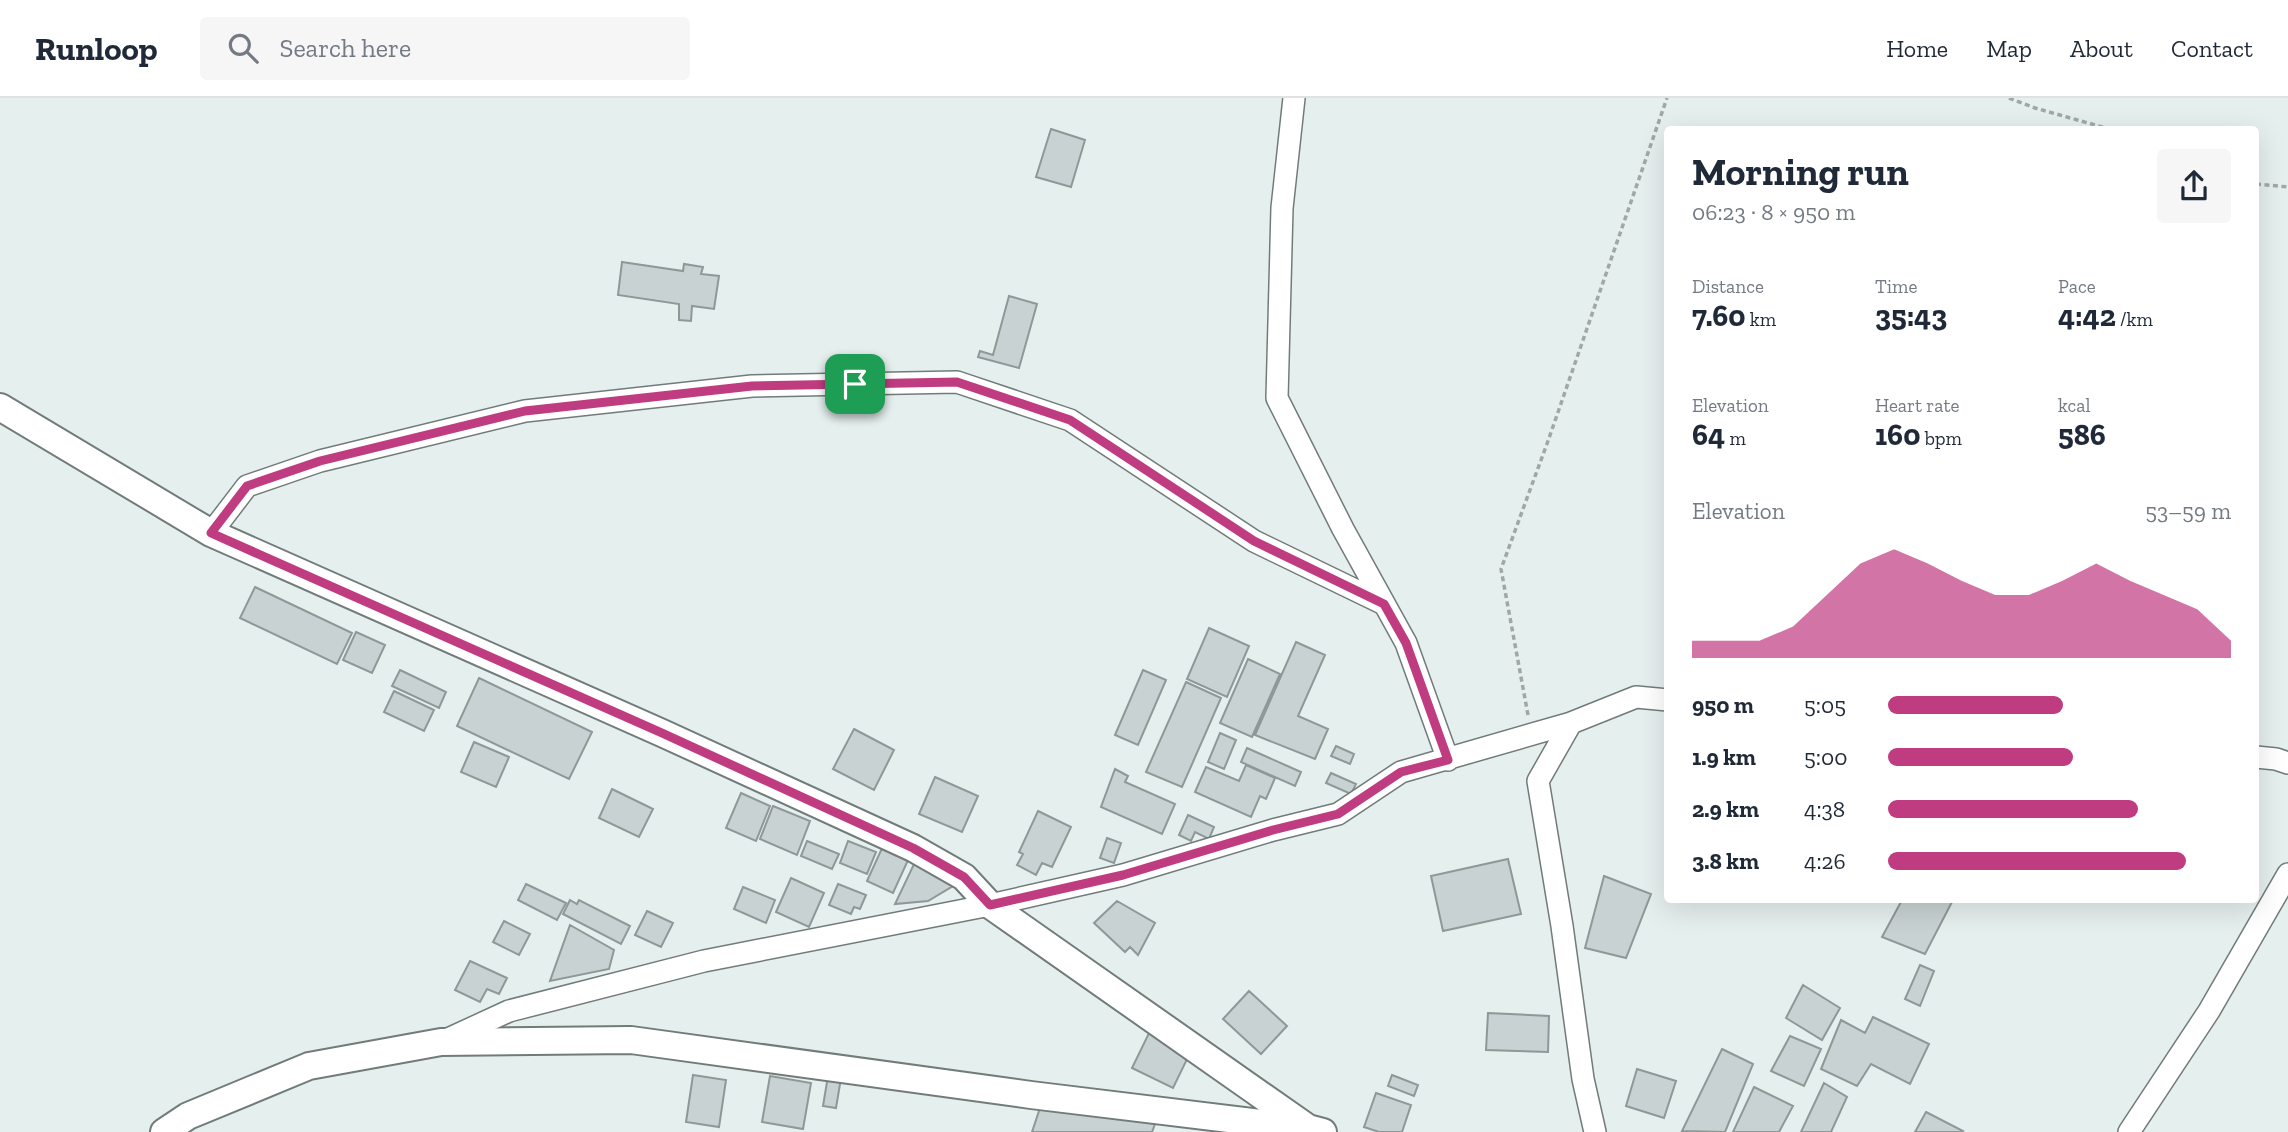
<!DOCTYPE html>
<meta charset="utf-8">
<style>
:root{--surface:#fff;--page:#f6f6f7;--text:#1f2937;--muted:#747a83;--line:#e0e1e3;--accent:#c03c81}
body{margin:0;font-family:"Zilla Slab",serif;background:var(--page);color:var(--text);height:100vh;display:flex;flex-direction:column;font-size:26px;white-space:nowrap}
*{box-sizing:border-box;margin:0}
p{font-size:23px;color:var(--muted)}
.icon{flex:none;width:38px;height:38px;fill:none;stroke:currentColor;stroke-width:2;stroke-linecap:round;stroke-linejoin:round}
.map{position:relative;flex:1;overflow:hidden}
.panel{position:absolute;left:1664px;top:28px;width:595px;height:777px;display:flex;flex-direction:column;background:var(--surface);border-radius:7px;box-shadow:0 7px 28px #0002}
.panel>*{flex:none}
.pin{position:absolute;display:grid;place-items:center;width:60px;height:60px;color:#fff;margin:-30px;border-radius:14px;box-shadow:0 4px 10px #0006}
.round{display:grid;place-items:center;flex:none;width:74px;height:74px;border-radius:7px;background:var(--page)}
.head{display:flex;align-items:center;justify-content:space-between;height:119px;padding:0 28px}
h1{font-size:38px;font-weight:800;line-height:52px}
.stats{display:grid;grid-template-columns:repeat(3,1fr);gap:10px;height:119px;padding:7px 28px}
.stats div{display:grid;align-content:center}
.stats b{font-size:30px;font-weight:800}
.stats small{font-size:19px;font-weight:400}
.stats p{font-size:19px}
.chart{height:196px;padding:14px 28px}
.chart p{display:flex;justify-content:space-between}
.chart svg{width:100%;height:126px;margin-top:7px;fill:var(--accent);opacity:.7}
ul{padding:0 28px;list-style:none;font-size:23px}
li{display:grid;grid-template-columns:112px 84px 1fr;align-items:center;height:52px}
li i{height:18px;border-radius:9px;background:var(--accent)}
header{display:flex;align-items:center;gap:42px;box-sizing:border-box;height:98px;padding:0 35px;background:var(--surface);border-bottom:2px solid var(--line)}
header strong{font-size:33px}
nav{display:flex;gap:38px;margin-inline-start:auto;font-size:24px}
.search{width:490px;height:63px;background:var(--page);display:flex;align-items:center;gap:18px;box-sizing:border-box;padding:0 24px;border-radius:7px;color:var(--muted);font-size:26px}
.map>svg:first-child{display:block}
.building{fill:#c8d2d2;stroke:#8e9897;stroke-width:2}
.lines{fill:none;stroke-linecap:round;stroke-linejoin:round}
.minor-casing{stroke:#717b7a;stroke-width:24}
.tertiary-casing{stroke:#717b7a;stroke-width:30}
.path{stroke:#a0a7a7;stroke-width:3.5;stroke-dasharray:5 3.5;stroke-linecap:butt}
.minor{stroke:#fff;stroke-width:21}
.tertiary{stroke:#fff;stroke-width:26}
.route-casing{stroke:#fff;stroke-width:14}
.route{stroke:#c03c81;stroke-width:9}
</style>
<header>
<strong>Runloop</strong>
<div class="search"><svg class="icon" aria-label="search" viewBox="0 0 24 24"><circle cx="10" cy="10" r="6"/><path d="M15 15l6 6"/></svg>Search here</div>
<nav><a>Home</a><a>Map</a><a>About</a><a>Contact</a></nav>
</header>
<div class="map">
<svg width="2288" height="1034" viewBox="0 0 2288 1034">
<rect width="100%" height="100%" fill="#e5efee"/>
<path class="building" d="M1051,31L1085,42L1071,89L1036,79Z
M622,164L683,173L684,166L703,169L701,176L719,178L714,211L692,208L691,223L679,222V206L618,197Z
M1009,198L1037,206L1019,270L978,259L980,253L993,257Z
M255,489L352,535L337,566L240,520Z
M1209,530L1249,548L1227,599L1187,581Z
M356,534L385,547L372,575L343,562Z
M1296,544L1325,557L1298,618L1328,631L1315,661L1255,637Z
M1248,561L1280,576L1252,639L1220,625Z
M400,572L446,594L439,610L392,588Z
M1143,572L1166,582L1138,647L1115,637Z
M479,580L592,634L569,681L457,628Z
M1186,584L1221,600L1182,689L1146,674Z
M394,593L434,612L424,633L384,614Z
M854,631L894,652L874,692L833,671Z
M1220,635L1236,642L1224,671L1208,664Z
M474,644L509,659L496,689L461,674Z
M1336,648L1354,656L1350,666L1331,658Z
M1247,650L1301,674L1295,688L1241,664Z
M1246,667L1275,680L1266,701L1260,698L1251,719L1195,694L1206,669L1239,683Z
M1115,671L1128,678L1125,684L1175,706L1162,736L1101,709Z
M1331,675L1356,686L1351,696L1326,685Z
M935,679L978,698L962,734L919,716Z
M612,691L653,711L639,739L599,720Z
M741,695L770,708L756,743L726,730Z
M773,708L810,723L797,757L760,741Z
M1038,713L1071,729L1052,769L1042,765L1036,777L1017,767L1023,756L1019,754Z
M1188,717L1214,729L1209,741L1195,734L1191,743L1179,737Z
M1107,740L1121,745L1114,765L1100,760Z
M807,743L839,756L832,771L801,758Z
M848,743L876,754L867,776L840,765Z
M883,748L909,760L893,795L867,783Z
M1508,761L1521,816L1443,833L1431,778Z
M915,764L958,785L928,803L895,806Z
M1604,778L1651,796L1626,860L1585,850Z
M791,780L824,795L809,829L776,814Z
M526,786L566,805L557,822L518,802Z
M838,786L866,797L860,811L854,809L851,816L829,807Z
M743,789L775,802L766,825L734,811Z
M570,802L577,806L579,802L630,828L621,846L563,816Z
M1902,802H1953L1925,856L1882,839Z
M1117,803L1155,825L1138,857L1130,849L1125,854L1094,825Z
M647,813L673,825L661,849L635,837Z
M504,823L530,836L519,857L493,844Z
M570,827L614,852L609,871L550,883Z
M470,863L507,880L499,896L487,891L480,904L455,892Z
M1920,867L1934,873L1920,908L1905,901Z
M1803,887L1840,910L1822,942L1786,920Z
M1249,893L1287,928L1261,956L1223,921Z
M1488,915L1549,918L1548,954L1486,952Z
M1873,919L1929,946L1910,986L1871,966L1857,988L1821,971L1841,922L1865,935Z
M1150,933L1191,953L1173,990L1132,970Z
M1790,938L1821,951L1804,988L1771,973Z
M1722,951L1753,966L1725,1034L1682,1033Z
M1637,971L1676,983L1664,1020L1626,1008Z
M693,977L726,982L719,1029L686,1024Z
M1392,977L1418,987L1414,998L1388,988Z
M770,978L811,985L803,1031L762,1024Z
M828,978L841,980L836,1010L823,1008Z
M1824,985L1847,999L1831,1034H1801Z
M1754,989L1793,1008L1779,1034H1733Z
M1376,995L1411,1007L1402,1034H1379L1364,1029Z
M1042,1004L1155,1026L1152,1034H1032Z
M1926,1014L1963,1033L1962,1034H1915Z"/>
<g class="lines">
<g class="minor-casing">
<path id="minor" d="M1294,0L1282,110L1277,300L1343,431L1406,545L1448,662
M211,435L247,388L320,363L525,313L752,288L957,284L1070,322L1254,443L1384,506
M2256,659L2276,661L2288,665
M446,942L509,913L704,863L990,807L1123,777L1273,732L1338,716L1401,674L1571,625
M1595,1034L1583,981L1562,828L1538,683L1571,625L1636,599L1668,602
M2129,1034L2209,913L2288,776"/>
</g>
<g class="tertiary-casing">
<path id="tertiary" d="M0,309L211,435L662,635L913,750L964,779L990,807L1308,1030L1323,1034
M164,1034L188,1018L309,968L441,944L631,942L1031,997L1303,1030"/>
</g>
<path class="path" d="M2009,0L2035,10L2113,32
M2256,86L2288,89
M1528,617L1501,471L1548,343L1667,0"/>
<use href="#minor" class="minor"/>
<use href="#tertiary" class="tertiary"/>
</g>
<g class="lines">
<g class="route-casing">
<path id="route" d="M957,284L1070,322L1254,443L1384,506L1406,545L1448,662L1401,674L1338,716L1273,732L1123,777L990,807L964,779L913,750L662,635L211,435L247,388L320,363L525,313L752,288Z"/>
</g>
<use href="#route" class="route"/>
</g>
</svg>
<div class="pin" style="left:855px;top:286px;background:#1e9e55"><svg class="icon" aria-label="arrive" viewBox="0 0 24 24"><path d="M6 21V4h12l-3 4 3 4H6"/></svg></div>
<section class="panel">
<div class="head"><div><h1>Morning run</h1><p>06:23 · 8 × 950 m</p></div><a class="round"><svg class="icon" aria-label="share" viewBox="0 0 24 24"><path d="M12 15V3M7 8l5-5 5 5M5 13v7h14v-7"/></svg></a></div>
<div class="stats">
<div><p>Distance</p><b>7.60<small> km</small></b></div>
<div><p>Time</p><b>35:43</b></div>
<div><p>Pace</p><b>4:42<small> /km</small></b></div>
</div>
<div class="stats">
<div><p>Elevation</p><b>64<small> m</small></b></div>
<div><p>Heart rate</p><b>160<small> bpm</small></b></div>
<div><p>kcal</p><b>586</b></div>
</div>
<div class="chart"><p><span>Elevation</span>53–59 m</p>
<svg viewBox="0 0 160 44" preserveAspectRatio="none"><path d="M0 44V38L10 38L20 38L30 33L40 22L50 11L60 6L70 11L80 17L90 22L100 22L110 17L120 11L130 17L140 22L150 27L160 38V44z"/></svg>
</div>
<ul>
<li><b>950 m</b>5:05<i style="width:51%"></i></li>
<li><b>1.9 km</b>5:00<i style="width:54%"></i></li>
<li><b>2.9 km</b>4:38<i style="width:73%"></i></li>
<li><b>3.8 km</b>4:26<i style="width:87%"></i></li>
</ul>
</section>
</div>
